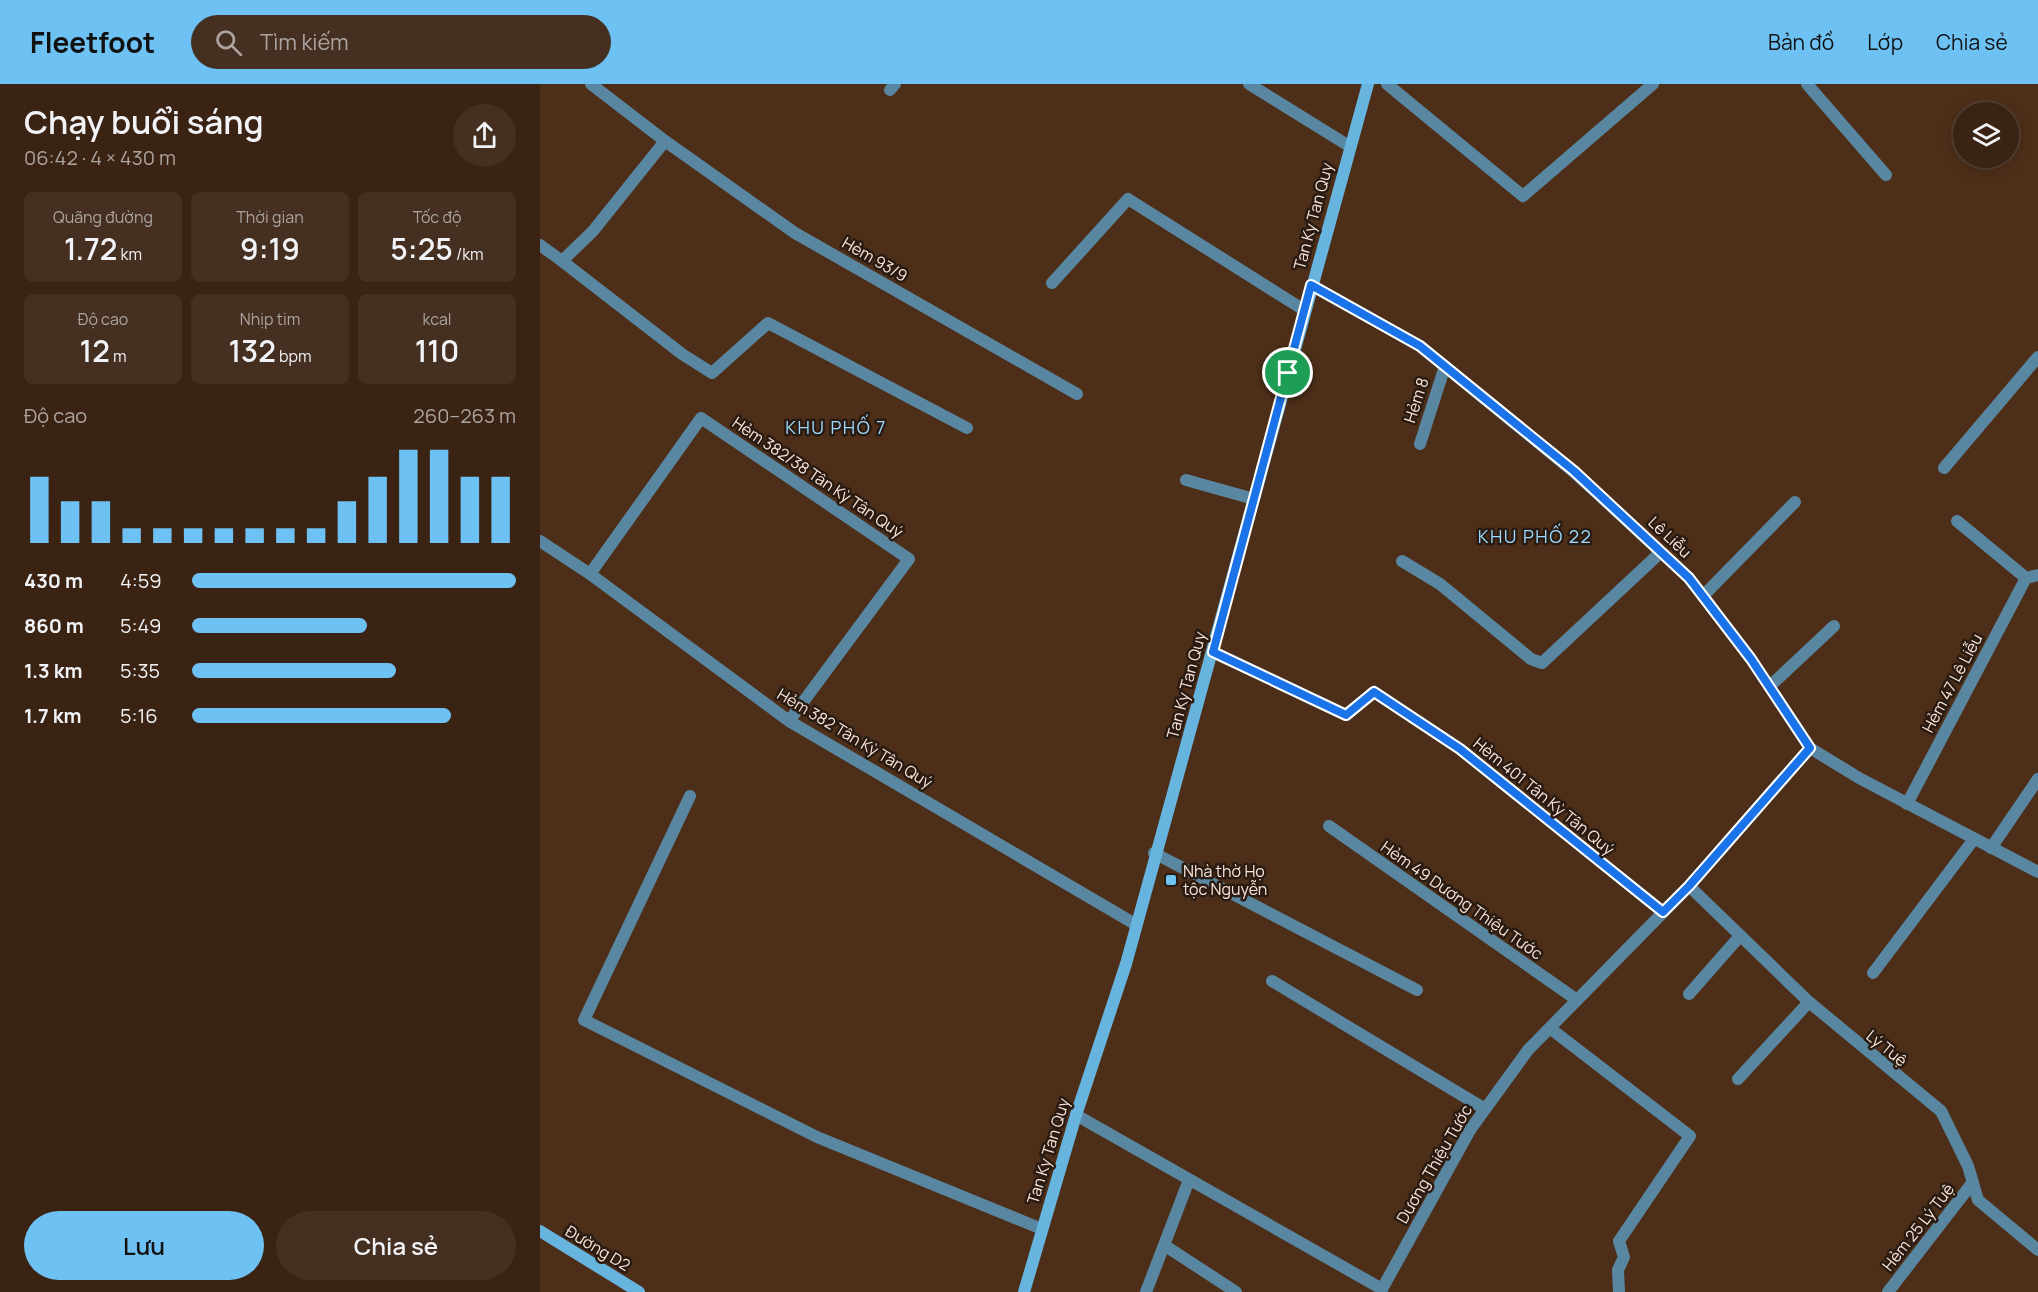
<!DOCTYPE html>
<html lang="vi">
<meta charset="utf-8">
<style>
:root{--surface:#3a2313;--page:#452f21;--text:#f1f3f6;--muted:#aba4a0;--line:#544033;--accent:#6dc2f3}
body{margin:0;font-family:Manrope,sans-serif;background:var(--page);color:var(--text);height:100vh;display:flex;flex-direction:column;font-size:22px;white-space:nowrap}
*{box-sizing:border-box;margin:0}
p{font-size:20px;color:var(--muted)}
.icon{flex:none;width:33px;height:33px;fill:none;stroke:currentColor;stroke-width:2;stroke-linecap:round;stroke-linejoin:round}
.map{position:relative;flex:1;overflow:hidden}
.drawer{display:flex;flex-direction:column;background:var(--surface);width:540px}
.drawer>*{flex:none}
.buttons{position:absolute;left:1413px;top:18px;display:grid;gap:12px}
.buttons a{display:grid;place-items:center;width:66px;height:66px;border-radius:50%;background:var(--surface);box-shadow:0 3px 15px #0003,0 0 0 2px var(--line);font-size:30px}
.pin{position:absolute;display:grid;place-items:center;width:51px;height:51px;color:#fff;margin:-26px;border:3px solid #fff;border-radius:50%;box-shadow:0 2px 6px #0007}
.round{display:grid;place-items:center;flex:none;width:63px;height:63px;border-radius:32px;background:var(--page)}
.headline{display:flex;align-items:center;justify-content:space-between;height:102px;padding:0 24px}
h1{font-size:33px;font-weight:600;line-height:45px}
.metrics{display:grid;grid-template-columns:repeat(3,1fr);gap:9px;height:102px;padding:6px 24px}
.metrics div{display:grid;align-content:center;border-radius:9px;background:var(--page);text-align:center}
.metrics b{font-size:30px;font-weight:600}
.metrics small{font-size:16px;font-weight:400}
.metrics p{font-size:16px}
.chart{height:168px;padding:12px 24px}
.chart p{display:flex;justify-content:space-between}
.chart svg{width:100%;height:108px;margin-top:6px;stroke:var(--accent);stroke-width:6}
.button{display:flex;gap:12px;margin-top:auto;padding:12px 24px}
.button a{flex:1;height:69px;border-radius:36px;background:var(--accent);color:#111;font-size:24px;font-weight:600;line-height:69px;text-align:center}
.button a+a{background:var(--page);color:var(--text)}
ul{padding:0 24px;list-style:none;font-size:20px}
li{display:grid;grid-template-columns:96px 72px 1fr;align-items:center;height:45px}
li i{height:15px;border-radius:8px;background:var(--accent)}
header{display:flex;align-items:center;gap:36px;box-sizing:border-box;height:84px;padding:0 30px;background:var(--accent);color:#111}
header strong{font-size:28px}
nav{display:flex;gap:33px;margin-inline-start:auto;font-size:21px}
.search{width:420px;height:54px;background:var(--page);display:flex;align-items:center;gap:15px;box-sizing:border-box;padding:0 21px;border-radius:33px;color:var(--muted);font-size:22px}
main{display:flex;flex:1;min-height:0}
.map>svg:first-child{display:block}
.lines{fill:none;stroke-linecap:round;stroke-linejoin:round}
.lane{stroke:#5987a2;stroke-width:12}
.street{stroke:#5987a2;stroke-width:12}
.secondary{stroke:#67b4df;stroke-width:12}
.route-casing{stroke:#fff;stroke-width:12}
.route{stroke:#1a73e8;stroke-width:8}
.poi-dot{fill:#6dc2f3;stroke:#291b11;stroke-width:2}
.labels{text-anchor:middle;stroke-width:5;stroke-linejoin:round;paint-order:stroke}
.street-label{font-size:16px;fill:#f9e5d8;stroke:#291b11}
.poi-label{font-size:16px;fill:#f9e5d8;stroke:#291b11;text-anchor:start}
.neighbourhood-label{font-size:18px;letter-spacing:1.5px;fill:#9ddafe;stroke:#291b11}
</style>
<header>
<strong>Fleetfoot</strong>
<div class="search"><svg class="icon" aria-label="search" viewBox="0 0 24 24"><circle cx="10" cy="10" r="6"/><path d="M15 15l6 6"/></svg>Tìm kiếm</div>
<nav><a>Bản đồ</a><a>Lớp</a><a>Chia sẻ</a></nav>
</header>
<main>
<section class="drawer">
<div class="headline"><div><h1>Chạy buổi sáng</h1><p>06:42 · 4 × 430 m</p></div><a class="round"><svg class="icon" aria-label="share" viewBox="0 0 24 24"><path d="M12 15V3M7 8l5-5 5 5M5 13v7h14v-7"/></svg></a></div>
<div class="metrics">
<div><p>Quãng đường</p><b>1.72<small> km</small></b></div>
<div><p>Thời gian</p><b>9:19</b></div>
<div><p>Tốc độ</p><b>5:25<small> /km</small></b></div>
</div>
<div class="metrics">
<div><p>Độ cao</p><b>12<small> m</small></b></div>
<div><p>Nhịp tim</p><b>132<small> bpm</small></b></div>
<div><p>kcal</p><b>110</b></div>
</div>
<div class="chart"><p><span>Độ cao</span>260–263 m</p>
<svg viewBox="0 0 160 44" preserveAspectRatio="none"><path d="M5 44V17M15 44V27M25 44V27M35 44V38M45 44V38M55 44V38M65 44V38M75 44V38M85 44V38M95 44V38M105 44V27M115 44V17M125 44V6M135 44V6M145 44V17M155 44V17"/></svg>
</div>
<ul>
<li><b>430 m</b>4:59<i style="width:100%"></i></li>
<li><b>860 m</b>5:49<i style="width:54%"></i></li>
<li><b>1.3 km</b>5:35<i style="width:63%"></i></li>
<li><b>1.7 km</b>5:16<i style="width:80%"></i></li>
</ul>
<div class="button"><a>Lưu</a><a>Chia sẻ</a></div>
</section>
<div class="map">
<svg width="1498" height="1208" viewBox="0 0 1498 1208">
<rect width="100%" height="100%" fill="#4d2f19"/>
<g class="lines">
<path class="lane" d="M51,0L125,57L255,149L537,310
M709,0L809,62
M350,6L355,0
M0,161L22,177L53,147L125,57
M22,177L142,270L172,289L228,239L427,344
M512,199L588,115L764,226
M1404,384L1498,273
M1486,494L1498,491
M1163,512L1255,418
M673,568L806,631L834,608L920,665L1123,828
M1230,602L1294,542
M150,712L44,936L277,1053L502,1145
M1367,720L1486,494L1417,437
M789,742L1037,916
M1451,764L1498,695
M1333,889L1434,755
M1011,945L1150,1052L1079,1157L1084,1173L1078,1186L1079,1208
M842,1205L868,1158"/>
<path class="street" d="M847,0L983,112L1113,0
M1267,0L1346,91
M771,201L880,262L1034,388L1149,494L1211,575L1270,664L1319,694L1498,788
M880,360L905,282
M646,396L714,415
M0,457L50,490L249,637L595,840
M862,477L900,500L991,575L1002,579L1121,468
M50,490L161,334L369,475L249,637
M614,769L877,906
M1149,802L1269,918L1401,1027L1428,1082L1438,1116L1498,1166
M732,897L945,1025
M1149,910L1200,852
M1198,995L1269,918
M536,1031L842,1205
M868,1158L930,1046L988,966L1149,802L1270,664
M624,1161L696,1208
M606,1208L649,1096
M1348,1208L1433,1098"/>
<path class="secondary" d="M0,1147L99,1208
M484,1208L536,1031L586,880L828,0"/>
</g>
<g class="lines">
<g class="route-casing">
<path id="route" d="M771,201L880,262L1034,387L1149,494L1211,575L1270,664L1149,802L1123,828L920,665L834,608L806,631L673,568Z"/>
</g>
<use href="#route" class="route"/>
</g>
<rect class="poi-dot" x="625" y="790" width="12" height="12" rx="3"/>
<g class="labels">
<g class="street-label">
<text transform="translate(773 132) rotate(-75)" y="6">Tan Ky Tan Quy</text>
<text transform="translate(335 175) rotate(30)" y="6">Hẻm 93/9</text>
<text transform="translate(876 316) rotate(-72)" y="6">Hẻm 8</text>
<text transform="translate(278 393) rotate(34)" y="6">Hẻm 382/38 Tân Kỳ Tân Quý</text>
<text transform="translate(1130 453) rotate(43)" y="6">Lê Liễu</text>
<text transform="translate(1412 599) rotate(-62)" y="6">Hẻm 47 Lê Liễu</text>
<text transform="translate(646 601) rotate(-75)" y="6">Tan Ky Tan Quy</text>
<text transform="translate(315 654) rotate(31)" y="6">Hẻm 382 Tân Kỳ Tân Quý</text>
<text transform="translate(1004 712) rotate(39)" y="6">Hẻm 401 Tân Kỳ Tân Quý</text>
<text transform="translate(922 816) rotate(35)" y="6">Hẻm 49 Dương Thiệu Tước</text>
<text transform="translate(1347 964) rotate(39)" y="6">Lý Tuệ</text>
<text transform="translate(508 1067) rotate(-73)" y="6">Tan Ky Tan Quy</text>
<text transform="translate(894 1080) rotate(-60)" y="6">Dương Thiệu Tước</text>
<text transform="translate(1378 1143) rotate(-52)" y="6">Hẻm 25 Lý Tuệ</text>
<text transform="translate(58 1164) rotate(31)" y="6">Đường D2</text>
</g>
<g class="poi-label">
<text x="643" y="793">Nhà thờ Họ<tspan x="643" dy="18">tộc Nguyễn</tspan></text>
</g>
<g class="neighbourhood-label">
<text x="296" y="350">KHU PHỐ 7</text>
<text x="995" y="459">KHU PHỐ 22</text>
</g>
</g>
</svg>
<div class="buttons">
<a><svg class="icon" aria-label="layers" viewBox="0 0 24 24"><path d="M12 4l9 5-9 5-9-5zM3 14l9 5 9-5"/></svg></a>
</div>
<div class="pin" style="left:748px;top:289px;background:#1e9e55"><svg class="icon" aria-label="arrive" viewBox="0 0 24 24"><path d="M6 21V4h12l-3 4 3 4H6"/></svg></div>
</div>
</main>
